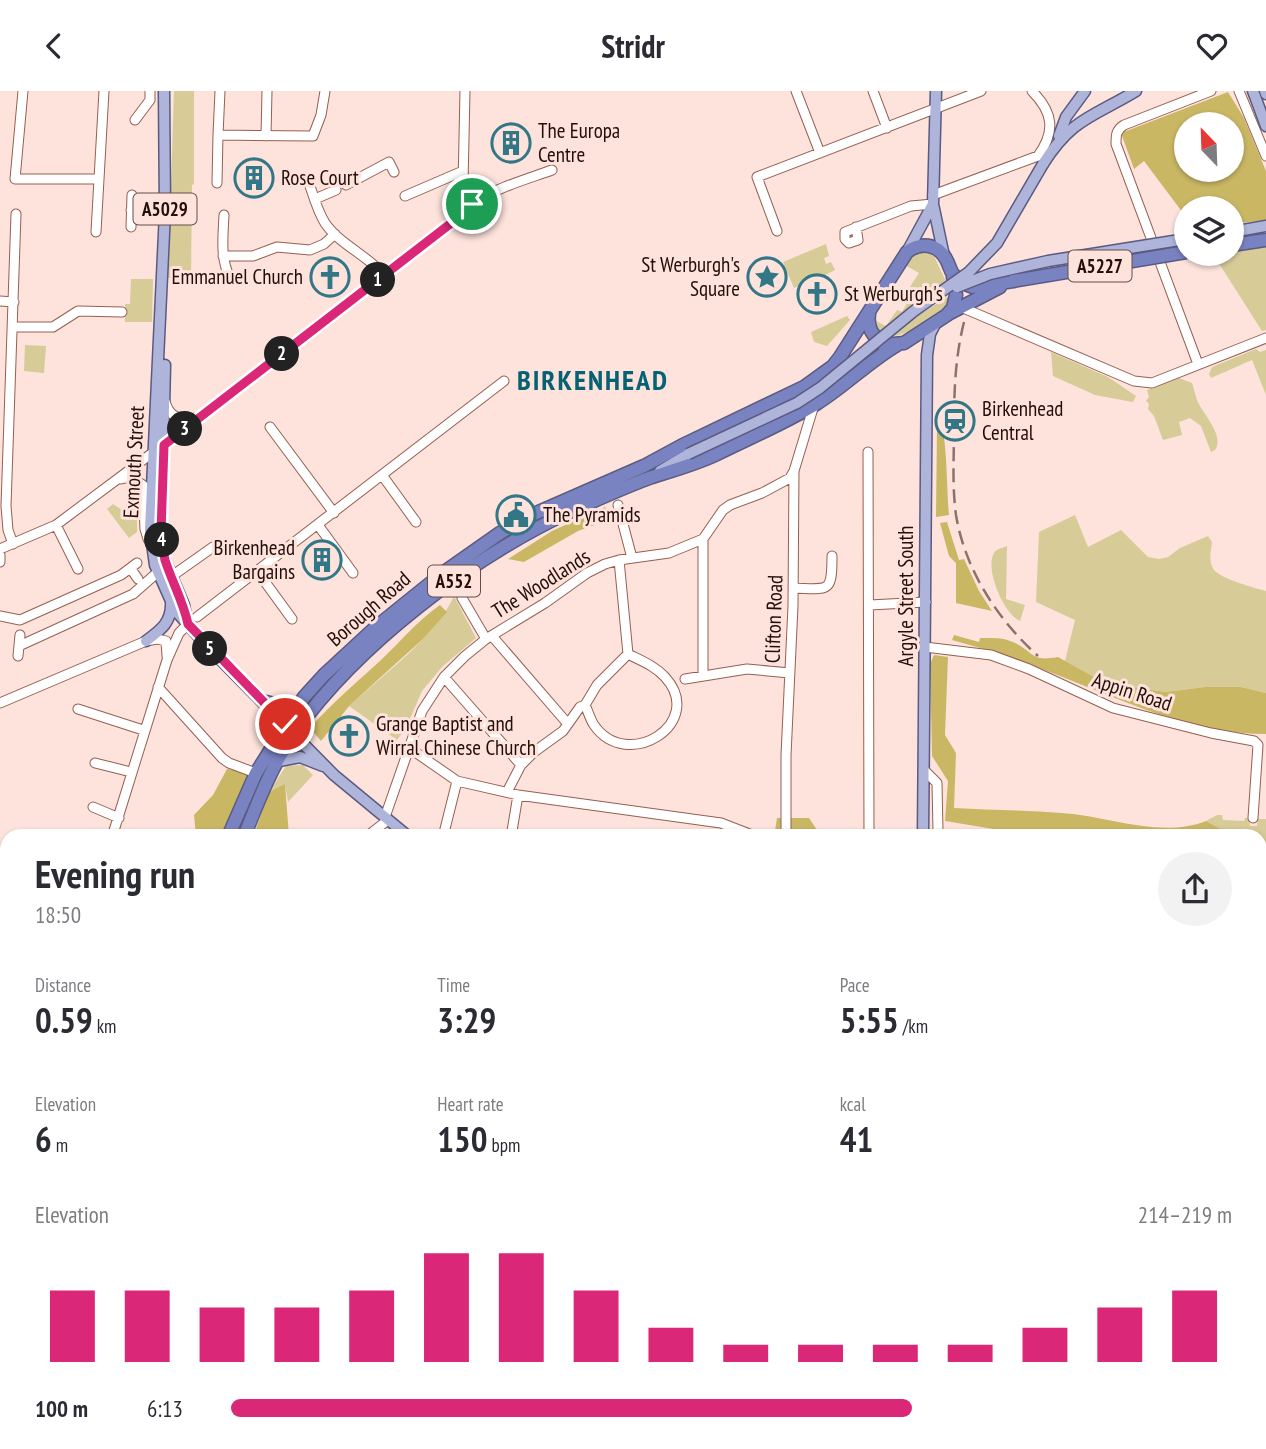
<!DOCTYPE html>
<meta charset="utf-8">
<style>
:root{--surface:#fff;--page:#f2f2f3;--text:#2b2b33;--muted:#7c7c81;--accent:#db2777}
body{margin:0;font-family:"PT Sans Narrow",sans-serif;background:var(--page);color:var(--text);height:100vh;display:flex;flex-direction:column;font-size:26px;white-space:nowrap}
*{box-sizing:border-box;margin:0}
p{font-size:23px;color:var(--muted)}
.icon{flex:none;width:38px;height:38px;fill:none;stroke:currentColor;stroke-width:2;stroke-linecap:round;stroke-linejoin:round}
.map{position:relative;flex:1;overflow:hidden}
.details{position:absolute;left:0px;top:738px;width:1267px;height:620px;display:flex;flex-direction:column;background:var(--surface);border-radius:21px 21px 0 0;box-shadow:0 2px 5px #0004}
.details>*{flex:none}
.needle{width:46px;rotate:337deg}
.fabs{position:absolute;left:1174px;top:21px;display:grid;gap:14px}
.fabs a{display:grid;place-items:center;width:70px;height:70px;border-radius:50%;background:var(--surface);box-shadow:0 2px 5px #0004;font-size:35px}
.pin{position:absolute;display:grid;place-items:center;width:60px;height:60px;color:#fff;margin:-30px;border:4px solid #fff;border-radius:50%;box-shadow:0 2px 7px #0007}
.km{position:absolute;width:35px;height:35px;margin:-18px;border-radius:50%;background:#222;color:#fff;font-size:19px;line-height:35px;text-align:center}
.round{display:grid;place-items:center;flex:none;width:74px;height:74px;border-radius:37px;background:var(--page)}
.summary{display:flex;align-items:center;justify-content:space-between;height:119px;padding:0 35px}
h1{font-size:38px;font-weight:700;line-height:52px}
.stats{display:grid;grid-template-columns:repeat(3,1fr);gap:10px;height:119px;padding:7px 35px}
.stats div{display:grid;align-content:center}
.stats b{font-size:35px;font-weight:700}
.stats small{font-size:19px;font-weight:400}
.stats p{font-size:19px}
.chart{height:196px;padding:14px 35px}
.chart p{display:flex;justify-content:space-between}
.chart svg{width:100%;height:126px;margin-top:7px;stroke:var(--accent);stroke-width:6}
ul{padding:0 35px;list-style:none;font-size:23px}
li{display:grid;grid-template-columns:112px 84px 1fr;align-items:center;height:52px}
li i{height:18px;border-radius:9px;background:var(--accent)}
header{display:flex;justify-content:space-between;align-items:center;height:91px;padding:0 35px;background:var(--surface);font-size:32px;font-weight:700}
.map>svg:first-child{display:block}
.green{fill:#d7cb98}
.forest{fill:#cab764;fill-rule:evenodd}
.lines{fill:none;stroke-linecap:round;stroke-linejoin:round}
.minor-casing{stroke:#965f50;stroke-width:11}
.major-casing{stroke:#5b5a81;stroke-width:13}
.highway-casing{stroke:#5b5a81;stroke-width:15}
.minor{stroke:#fff;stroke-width:9}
.major{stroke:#afb5da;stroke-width:10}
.highway{stroke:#7983c2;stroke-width:12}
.rail{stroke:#8a736c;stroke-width:2.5;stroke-dasharray:14 7;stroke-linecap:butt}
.major-bridge-casing{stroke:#5b5a81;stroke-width:13;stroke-linecap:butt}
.highway-bridge-casing{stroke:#5b5a81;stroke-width:15;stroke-linecap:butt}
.major-bridge{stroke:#afb5da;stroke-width:10}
.highway-bridge{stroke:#7983c2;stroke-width:12}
.route-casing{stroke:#fff;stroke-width:14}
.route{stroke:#db2777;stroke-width:9}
.labels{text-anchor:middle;stroke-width:6;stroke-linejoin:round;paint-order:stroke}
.shield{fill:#fde3dc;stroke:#644e48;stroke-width:2}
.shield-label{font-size:19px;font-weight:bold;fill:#230e08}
.poi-label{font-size:21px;fill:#230e08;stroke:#fde3dc;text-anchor:start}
.street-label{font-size:21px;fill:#230e08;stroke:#fde3dc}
.district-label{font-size:28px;font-weight:bold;letter-spacing:2px;fill:#046273;stroke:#fde3dc}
</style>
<header><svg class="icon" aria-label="back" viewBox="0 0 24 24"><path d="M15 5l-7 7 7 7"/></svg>Stridr<svg class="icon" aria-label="heart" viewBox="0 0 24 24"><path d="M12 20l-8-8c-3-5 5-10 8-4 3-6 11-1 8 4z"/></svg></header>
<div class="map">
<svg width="1266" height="1358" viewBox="0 0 1266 1358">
<rect width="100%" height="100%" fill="#fde3dc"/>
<path class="green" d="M174,0H194V93L192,94L191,187H168Z
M826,153L829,165L824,167L826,173L831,171L835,179L823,185L822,183L814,188L812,186C806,189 802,194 794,197L783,171Z
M1266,154V239L1262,240L1213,163H1232V159Z
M923,159L934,165L947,193L880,242L875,236L874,229L886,235L897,219L902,221L913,202L908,199L919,182L905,174L911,164Z
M131,188H153L152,231H125V213H130Z
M949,205C948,226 910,241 892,246L914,227Z
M847,225L850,229L827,255L814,251L811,241Z
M25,254L46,255L44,282L24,280Z
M1256,258L1260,261L1266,259V304L1252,269L1211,287L1209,283L1212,276Z
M1051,261L1108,286L1136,305L1133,311L1095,304L1053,285Z
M1179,287L1192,292C1194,298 1195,303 1197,309C1203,324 1225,344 1215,359L1211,361L1201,335L1190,327L1179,331L1182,344L1163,349L1154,325L1148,318L1149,313L1146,310L1149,306L1147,299Z
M113,413L137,429V441L129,447L107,418Z
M1075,424L1088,456L1121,439L1148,466L1159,468L1168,466L1180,457L1208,445L1212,451C1211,460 1208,471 1214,479C1222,488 1254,497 1266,500V602L1241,596H1205L1165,601L1105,592L1065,570L1075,529L1036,511L1039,441Z
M1007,455L1006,508L1025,514L1020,530C1004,523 986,481 993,464C995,458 1002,457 1007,455Z
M454,505L476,547L442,576L422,600L406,637L397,649L349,615C382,585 437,544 454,505Z
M303,674L313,684L288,711L285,694L269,701L286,675Z
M1217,724H1222L1223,729L1244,730L1245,727H1250V735H1257L1258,728H1266V752L1260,751V746L1234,745L1206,730Z"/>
<path class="forest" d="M1228,1L1244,27L1266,80V129L1232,133V117H1186V126L1144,70L1134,78L1121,42ZM1186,33H1232V79H1186Z
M944,328L945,332L941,336C947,344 947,407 949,424L936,426L937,335Z
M605,416L613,427L578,440L524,471L508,468L552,440Z
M947,431L959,469L964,468L979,500L992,520L956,512V472L949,465L940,432Z
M440,514L447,521L424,547L350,614L321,650L310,637C332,612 356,592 381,569C401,550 417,530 440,514Z
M954,544L979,551L980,547C991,547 1003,546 1013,551C1036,562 1030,571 1058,566L1105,592L1165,601L1205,596H1241L1266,602V643C1194,643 1126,611 1060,585C1025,571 989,559 952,549Z
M934,564L948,566L945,644L956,662L954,717C990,719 1026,719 1062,722C1110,725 1160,748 1206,730L1234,745H1037L945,730L948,690L932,665L930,573Z
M227,678L251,681L221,745H196L194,724L213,704Z
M285,693L289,745L253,746L269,701Z
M777,727H809L821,745L774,746Z"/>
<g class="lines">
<g class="minor-casing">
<path id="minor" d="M23,0L15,88H99
M465,0L463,94L472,113
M796,0L820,62
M873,0L887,37
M1239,0L1266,65
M135,29L150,9V0
M218,44L220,0
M266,45L267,0
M217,92L218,44L313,45L321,24L325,0
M346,94L389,71L394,81
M310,95C314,107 318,121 325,132C339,153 367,164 384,184
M933,104L1038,65C1056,40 1053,21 1032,0
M405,105L463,80
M315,108L336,99
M131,119L165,121
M224,124C223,146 220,167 230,187
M131,136L132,104
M856,136L858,149L849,152L845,148V141L911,115L933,113
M777,140L757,86L981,0
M96,141L104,0
M223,165H253L277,156L310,159L324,153L335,143
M0,210L14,211
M961,216L1134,290L1152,292L1266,247
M12,236H53L78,220L122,221
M1198,273L1116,53C1116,44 1116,39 1124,34L1211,0
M165,310C169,327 180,329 197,327
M270,336L334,422
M868,361L869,746
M382,384L416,431
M120,388L130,386L143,394L145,438L148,448
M618,414L632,467
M56,434L78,478
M318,434L353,482
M703,448V584
M13,453L8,439L6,415L16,123
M0,458L56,434L159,357L462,123C485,99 522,90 552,79
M0,464V471
M619,469L628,563
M131,478L138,488
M257,480L292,528
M172,485L213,456
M793,497C829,498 832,503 832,465
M462,507L486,548
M870,514L926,511
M0,525L20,529L121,484L137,472
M197,526L504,290
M492,545L568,633
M19,555L133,503L158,481
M925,556L991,564L1029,578L1113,617L1211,642L1254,650L1258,654L1253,727
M18,565L20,544
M444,586L521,674
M685,588L747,578L790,582
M158,596L222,667L229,672L256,682
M0,612L146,550L157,548L166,550L167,565
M78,618L143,639
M408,656L457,690L518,704L721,732L757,746
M95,672L131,681
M924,679L937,692L938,741L940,746
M507,701L521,674L534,661L563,640L580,616L585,614L597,594L628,563C642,570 655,575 665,586C707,632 627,682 594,634C590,628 588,620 585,614
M93,716L119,727
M385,726L422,620L444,586L465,565L486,548L545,512L587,482L605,473L619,469L669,462L703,448L723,419L730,414L762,402L790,387L794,380
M112,746L167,569L179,542L188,533
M366,746L388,729
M443,746L457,690
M511,746L518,704
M786,746V664L793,515L794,380L814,314
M1260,787L1266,789
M1260,848H1266
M0,867L7,869
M1260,906L1266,910
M1260,945L1266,938
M1260,989L1266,1000
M1260,1050L1266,1047
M0,1059L7,1041
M1260,1144L1266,1140
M0,1162L7,1161
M1260,1209L1266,1206
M0,1213L7,1230
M1260,1241L1266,1253
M1260,1342L1266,1339
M182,1351L186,1358
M455,1351L458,1358
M532,1351L534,1358
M645,1351L648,1358
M809,1351L811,1358
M1199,1351L1201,1358
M26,1358L34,1351
M149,1358L164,1351
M355,1358L364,1351
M572,1358L576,1351
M766,1358L782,1351
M974,1358L994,1351
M1231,1358L1244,1351"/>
</g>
<g class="major-casing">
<path id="major" d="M164,0L165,121L150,438L155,474L175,519L205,553L334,684L409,746
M936,0L933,113L944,165
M1253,0L1266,35
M1265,0L1266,3
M1059,45L1066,26L1085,0
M1043,73C1072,27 1093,26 1136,0
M1232,141L1266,135
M907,161L933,113
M165,274L161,441L165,469L184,514L187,530
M660,380L688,363
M146,550C161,539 172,531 171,511
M262,609L287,615L300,611
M279,670L300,666L323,675
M923,746L927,264L930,243L936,231
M1052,1351L1054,1358"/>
</g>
<g class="highway-casing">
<path id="highway" d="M1232,154L1266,149
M869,223C867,238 873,245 884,254L904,252L947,224L953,217L956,204L953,186
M948,223L1000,196
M228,746L256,682L304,606L324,584L376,536L443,482L500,442L527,426L644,375L681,355L804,296L833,275L840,266L907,161C920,151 937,152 946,168C949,173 950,179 953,183C958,189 966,194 973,196L1013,190
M244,746C258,710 273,672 295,641C358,553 471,467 569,421C596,409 624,396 652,386C674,379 696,373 717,363C749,347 785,332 816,313C845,295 868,271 897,254
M282,1351L286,1358"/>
</g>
<use href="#minor" class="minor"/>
<use href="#major" class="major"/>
<use href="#highway" class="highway"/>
<path class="rail" d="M964,231C955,267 954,301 954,338C954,366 952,395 956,424C965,479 998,529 1038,565"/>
<g class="major-bridge-casing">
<path id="major-bridge" d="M957,196L990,183L1048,170L1186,148
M688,363L797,312L820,297L914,220L969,181L997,152L1043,73"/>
</g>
<g class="highway-bridge-casing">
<path id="highway-bridge" d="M1013,190L1186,161"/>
</g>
<use href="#major-bridge" class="major-bridge"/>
<use href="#highway-bridge" class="highway-bridge"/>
</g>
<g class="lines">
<g class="route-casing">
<path id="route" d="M285,633L188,533C183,510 172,491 165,469C163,460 162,450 161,441L164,354L463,123L472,113"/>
</g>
<use href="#route" class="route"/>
</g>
<defs>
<g id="building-ring" transform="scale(2.0125)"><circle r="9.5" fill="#fde3dc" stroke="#337787" stroke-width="1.5"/><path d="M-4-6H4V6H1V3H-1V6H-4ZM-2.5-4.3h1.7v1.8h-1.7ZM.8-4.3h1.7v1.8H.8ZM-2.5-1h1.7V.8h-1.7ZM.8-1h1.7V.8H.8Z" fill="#337787"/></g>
<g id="church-ring" transform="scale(2.0125)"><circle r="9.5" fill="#fde3dc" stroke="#337787" stroke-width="1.5"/><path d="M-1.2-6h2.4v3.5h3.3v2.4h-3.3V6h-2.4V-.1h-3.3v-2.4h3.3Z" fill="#337787"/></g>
<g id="sight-ring" transform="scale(2.0125)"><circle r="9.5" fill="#fde3dc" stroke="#337787" stroke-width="1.5"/><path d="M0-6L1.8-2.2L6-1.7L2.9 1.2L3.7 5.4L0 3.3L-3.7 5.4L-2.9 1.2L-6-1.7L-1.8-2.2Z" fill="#337787"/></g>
<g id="station-ring" transform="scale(2.0125)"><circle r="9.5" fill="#fde3dc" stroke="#337787" stroke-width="1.5"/><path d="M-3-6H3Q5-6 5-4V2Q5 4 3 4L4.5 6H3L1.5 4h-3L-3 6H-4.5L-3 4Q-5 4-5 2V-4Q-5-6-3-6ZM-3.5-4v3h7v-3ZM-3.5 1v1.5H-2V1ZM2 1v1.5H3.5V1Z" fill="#337787"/></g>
<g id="civic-ring" transform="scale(2.0125)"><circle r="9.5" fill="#fde3dc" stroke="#337787" stroke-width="1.5"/><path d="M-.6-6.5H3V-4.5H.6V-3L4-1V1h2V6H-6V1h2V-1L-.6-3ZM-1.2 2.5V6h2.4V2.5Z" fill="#337787"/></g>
</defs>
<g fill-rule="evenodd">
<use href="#building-ring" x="511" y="52"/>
<use href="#building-ring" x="254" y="87"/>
<use href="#church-ring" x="330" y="186"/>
<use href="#sight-ring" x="767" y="186"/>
<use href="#church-ring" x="817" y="203"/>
<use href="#station-ring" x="955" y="330"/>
<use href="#civic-ring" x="516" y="424"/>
<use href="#building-ring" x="322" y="469"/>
<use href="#church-ring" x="349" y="645"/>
</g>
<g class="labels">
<g class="shield">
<rect x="133.5" y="102.5" width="63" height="31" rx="5"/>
<rect x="1068.5" y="159.5" width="63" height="31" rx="5"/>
<rect x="428" y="474.5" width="52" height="31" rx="5"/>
</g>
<g class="shield-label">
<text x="165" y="125">A5029</text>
<text x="1100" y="182">A5227</text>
<text x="454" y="497">A552</text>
</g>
<g class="poi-label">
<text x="538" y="47">The Europa<tspan x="538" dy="24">Centre</tspan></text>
<text x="281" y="94">Rose Court</text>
<text x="740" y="181" text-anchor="end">St Werburgh's<tspan x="740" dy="24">Square</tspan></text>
<text x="303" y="193" text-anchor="end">Emmanuel Church</text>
<text x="844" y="210">St Werburgh's</text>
<text x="982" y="325">Birkenhead<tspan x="982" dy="24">Central</tspan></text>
<text x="543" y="431">The Pyramids</text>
<text x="295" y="464" text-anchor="end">Birkenhead<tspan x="295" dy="24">Bargains</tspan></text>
<text x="376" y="640">Grange Baptist and<tspan x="376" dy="24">Wirral Chinese Church</tspan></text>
</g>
<g class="street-label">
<text transform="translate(134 371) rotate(-87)" y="7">Exmouth Street</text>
<text transform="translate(541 493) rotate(-32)" y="7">The Woodlands</text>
<text transform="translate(906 505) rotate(-90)" y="7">Argyle Street South</text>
<text transform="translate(369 518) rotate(-41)" y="7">Borough Road</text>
<text transform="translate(774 528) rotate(-88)" y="7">Clifton Road</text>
<text transform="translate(1132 601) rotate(18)" y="7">Appin Road</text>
</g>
<g class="district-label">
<text x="593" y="299">BIRKENHEAD</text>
</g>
</g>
</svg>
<div class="fabs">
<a><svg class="needle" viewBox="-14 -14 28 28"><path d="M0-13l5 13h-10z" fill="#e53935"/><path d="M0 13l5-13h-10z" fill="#7c7c81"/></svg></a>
<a><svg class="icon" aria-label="layers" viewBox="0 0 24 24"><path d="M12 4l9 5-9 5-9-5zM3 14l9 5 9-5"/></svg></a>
</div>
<div class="pin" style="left:472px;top:113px;background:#1e9e55"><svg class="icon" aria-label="arrive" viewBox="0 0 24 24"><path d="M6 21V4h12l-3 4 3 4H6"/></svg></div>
<div class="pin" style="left:285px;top:633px;background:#d93025"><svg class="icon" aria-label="check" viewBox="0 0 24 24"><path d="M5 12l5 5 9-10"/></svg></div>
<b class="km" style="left:378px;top:189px">1</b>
<b class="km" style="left:282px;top:263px">2</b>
<b class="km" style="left:185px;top:338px">3</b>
<b class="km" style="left:162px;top:449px">4</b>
<b class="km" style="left:210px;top:558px">5</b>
<section class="details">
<div class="summary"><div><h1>Evening run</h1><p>18:50</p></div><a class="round"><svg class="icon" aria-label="share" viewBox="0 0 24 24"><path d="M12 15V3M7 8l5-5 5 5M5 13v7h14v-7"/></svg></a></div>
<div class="stats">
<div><p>Distance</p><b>0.59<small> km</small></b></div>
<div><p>Time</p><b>3:29</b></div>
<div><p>Pace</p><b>5:55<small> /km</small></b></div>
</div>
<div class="stats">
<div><p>Elevation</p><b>6<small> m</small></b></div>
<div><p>Heart rate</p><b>150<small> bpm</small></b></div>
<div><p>kcal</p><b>41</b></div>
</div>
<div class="chart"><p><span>Elevation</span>214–219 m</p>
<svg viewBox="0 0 160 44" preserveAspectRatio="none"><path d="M5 44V19M15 44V19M25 44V25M35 44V25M45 44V19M55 44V6M65 44V6M75 44V19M85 44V32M95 44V38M105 44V38M115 44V38M125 44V38M135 44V32M145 44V25M155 44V19"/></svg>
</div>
<ul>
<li><b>100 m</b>6:13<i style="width:68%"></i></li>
</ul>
</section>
</div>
